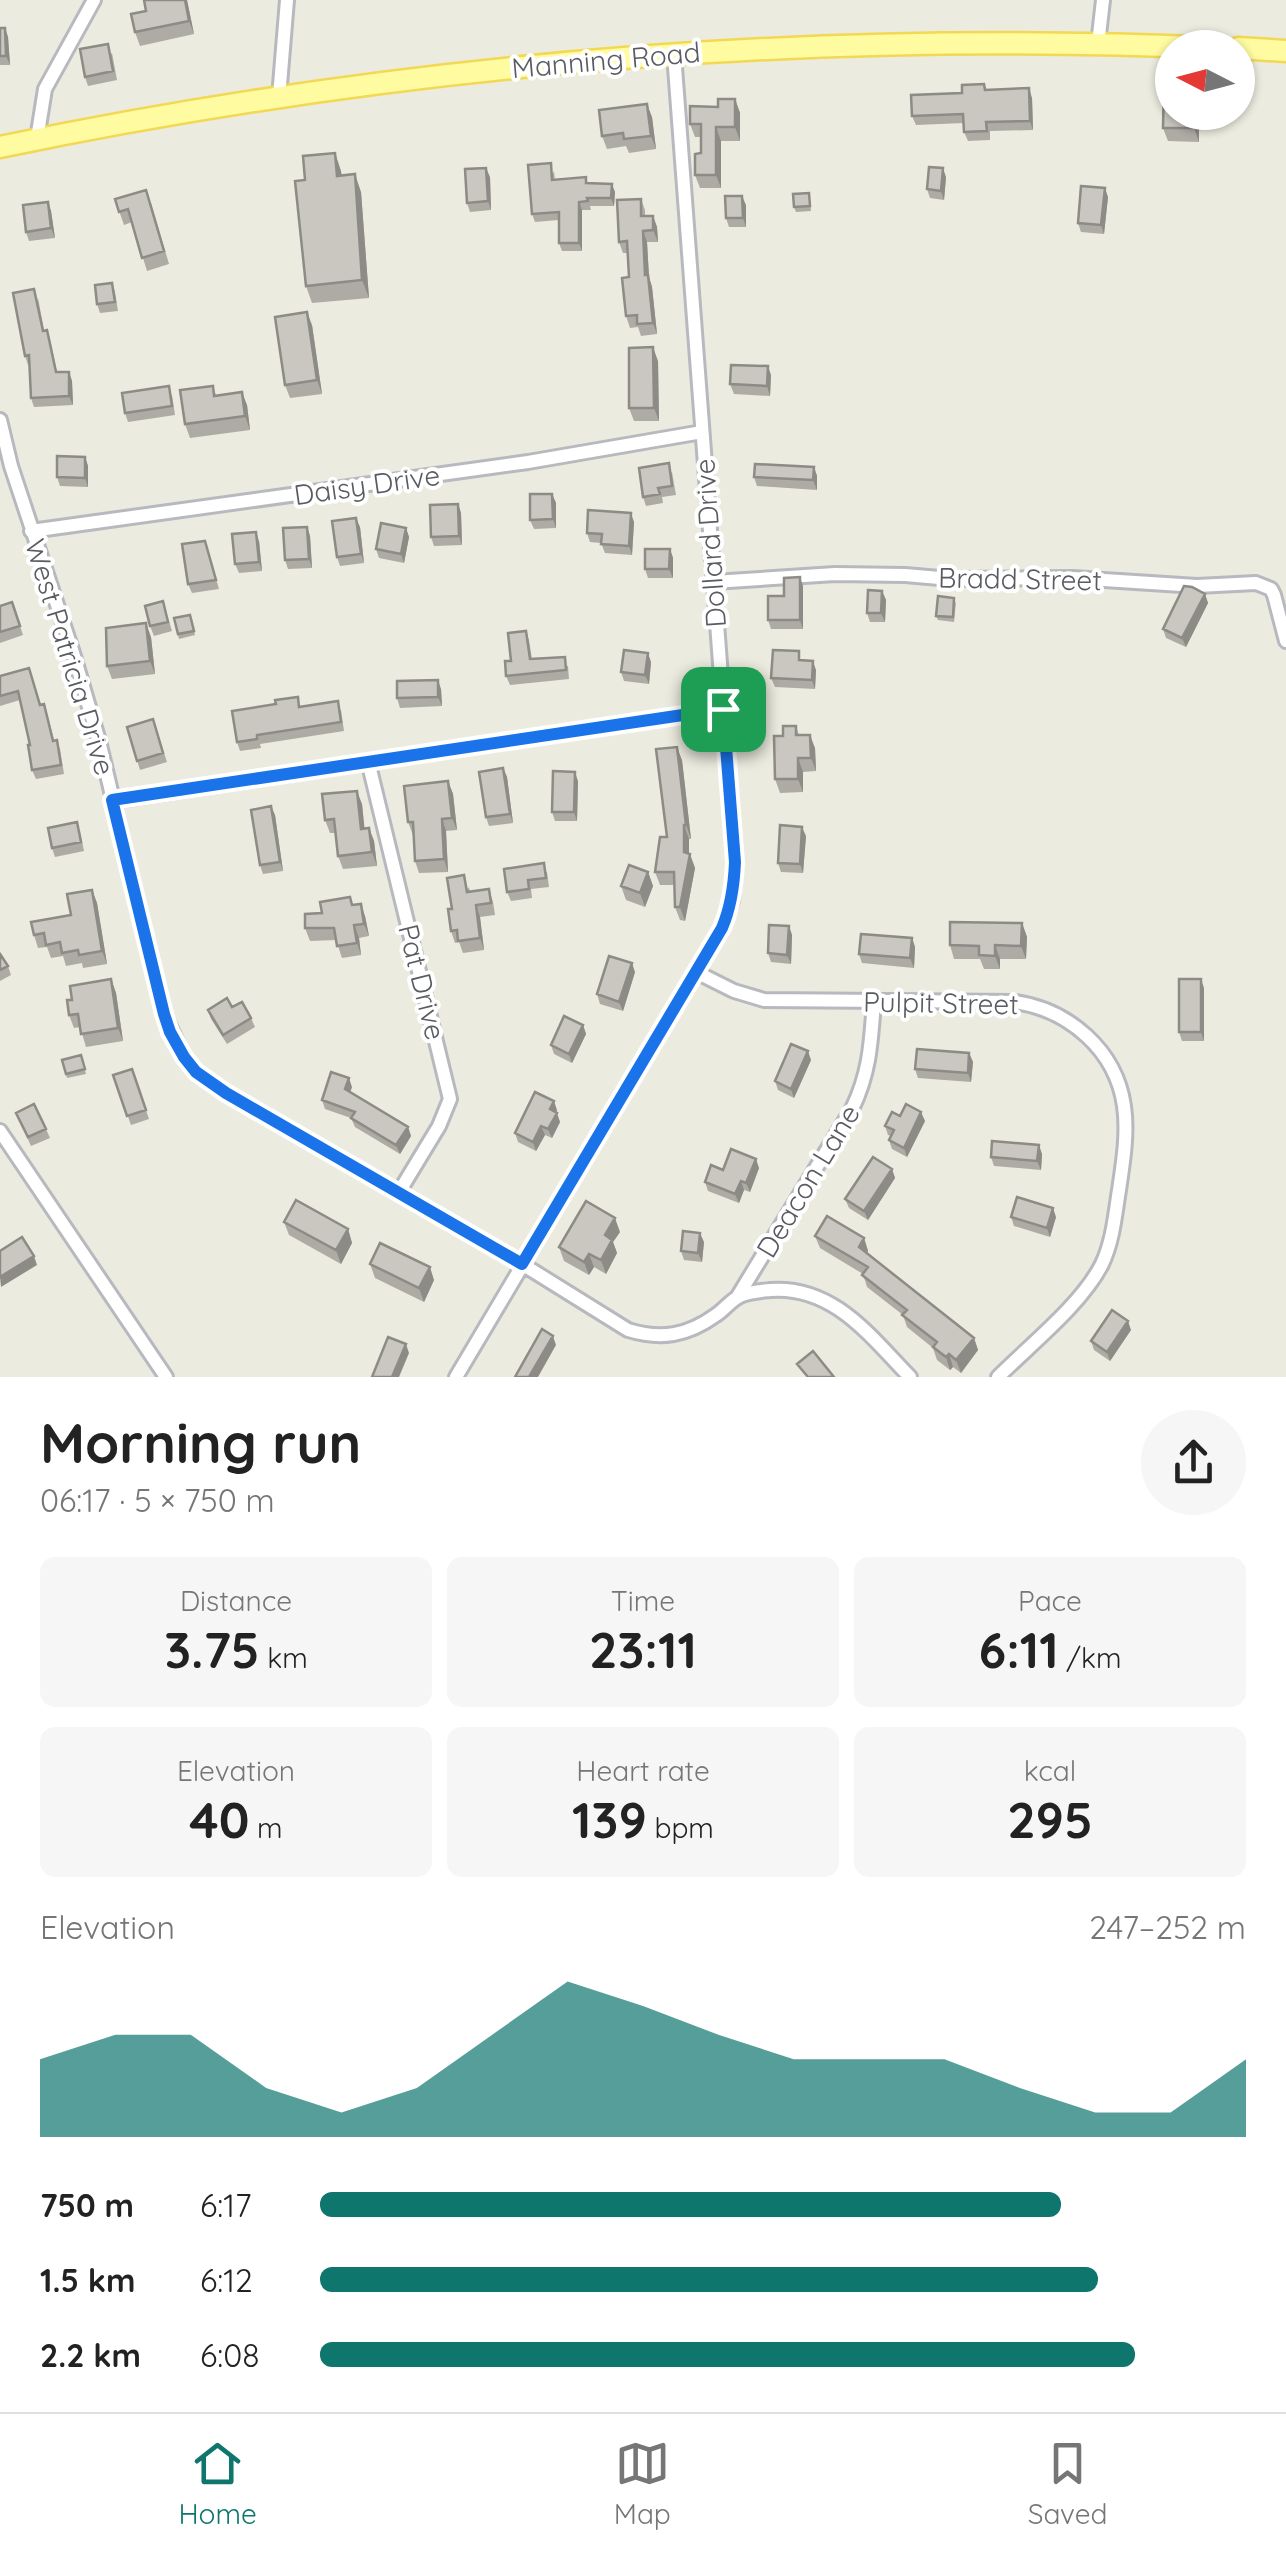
<!DOCTYPE html>
<meta charset="utf-8">
<style>
:root{--surface:#fff;--page:#f6f6f6;--text:#222;--muted:#767676;--line:#e0e0e0;--accent:#0f766e}
body{margin:0;font-family:Quicksand,sans-serif;background:var(--page);color:var(--text);height:100vh;display:flex;flex-direction:column;font-size:38px;white-space:nowrap}
*{box-sizing:border-box;margin:0}
p{font-size:32px;color:var(--muted)}
.icon{flex:none;width:55px;height:55px;fill:none;stroke:currentColor;stroke-width:2;stroke-linecap:round;stroke-linejoin:round}
.map{position:relative;height:1377px;overflow:hidden}
.details{display:flex;flex-direction:column;background:var(--surface);flex:1}
.details>*{flex:none}
.needle{width:65px;rotate:276deg}
.controls{position:absolute;left:1155px;top:30px;display:grid;gap:20px}
.controls a{display:grid;place-items:center;width:100px;height:100px;border-radius:50%;background:var(--surface);box-shadow:0 2px 8px #0004;font-size:50px}
.pin{position:absolute;display:grid;place-items:center;width:85px;height:85px;color:#fff;margin:-42px;border-radius:20px;box-shadow:0 5px 15px #0006}
.round{display:grid;place-items:center;flex:none;width:105px;height:105px;border-radius:52px;background:var(--page)}
.head{display:flex;align-items:center;justify-content:space-between;height:170px;padding:0 40px}
h1{font-size:55px;font-weight:700;line-height:75px}
.metrics{display:grid;grid-template-columns:repeat(3,1fr);gap:15px;height:170px;padding:10px 40px}
.metrics div{display:grid;align-content:center;border-radius:15px;background:var(--page);text-align:center}
.metrics b{font-size:50px;font-weight:700}
.metrics small{font-size:28px;font-weight:400}
.metrics p{font-size:28px}
.chart{height:280px;padding:20px 40px}
.chart p{display:flex;justify-content:space-between}
.chart svg{width:100%;height:180px;margin-top:10px;fill:var(--accent);opacity:.7}
ul{padding:0 40px;list-style:none;font-size:32px}
li{display:grid;grid-template-columns:160px 120px 1fr;align-items:center;height:75px}
li i{height:25px;border-radius:12px;background:var(--accent)}
.menu{display:flex;justify-content:space-around;align-items:center;height:140px;border-top:2px solid var(--line);background:var(--surface);font-size:28px;color:var(--muted)}
.menu a{display:grid;justify-items:center;gap:5px}
.menu .on{color:var(--accent)}
.map>svg:first-child{display:block}
.lines{fill:none;stroke-linecap:round;stroke-linejoin:round}
.street-casing{stroke:#b8b9bf;stroke-width:18}
.primary-casing{stroke:#f2d853;stroke-width:25}
.street{stroke:#fff;stroke-width:12}
.primary{stroke:#fffba1;stroke-width:20}
.wall{fill:#adaba4}
.shaded-wall{fill:#8d8b86}
.building{fill:#c9c7bf;stroke:#8d8b86;stroke-width:2.5}
.route-casing{stroke:#fff;stroke-width:20}
.route{stroke:#1a73e8;stroke-width:12}
.labels{text-anchor:middle;stroke-width:8;stroke-linejoin:round;paint-order:stroke}
.street-label{font-size:28px;fill:#585b61;stroke:#fff}
</style>
<div class="map">
<svg width="1286" height="1377" viewBox="0 0 1286 1377">
<rect width="100%" height="100%" fill="#ecebdf"/>
<g class="lines">
<g class="street-casing">
<path id="street" d="M1098,44L1103,0
M279,97L287,0
M37,139L45,89L94,0
M0,420L11,466L74,656L99,741L164,1014L184,1057L196,1072L226,1093L522,1264L628,1330C661,1340 687,1336 716,1315C724,1310 731,1300 740,1296C748,1292 761,1291 770,1290C833,1285 870,1336 910,1377
M31,531L528,462L702,432
M713,582L835,574L905,575L951,579L1073,578L1197,586L1256,583L1271,589L1274,595L1286,641
M368,761L450,1099L439,1126L399,1192
M113,801L723,709
M696,972L734,991L764,1000L1015,1002C1069,1010 1116,1050 1124,1106C1128,1133 1123,1163 1119,1190C1115,1215 1113,1241 1102,1264C1082,1304 1030,1345 998,1377
M0,1131L166,1377
M738,1296L852,1109C870,1072 871,1042 874,1001
M456,1377L722,929L732,901L735,862L674,54"/>
</g>
<g class="primary-casing">
<path id="primary" d="M1238,48L1286,51
M0,147C400,64 810,30 1218,48"/>
</g>
<use href="#street" class="street"/>
<use href="#primary" class="primary"/>
</g>
<path class="wall" d="M187,0L194,34L140,46L135,32Z
M0,28H5L8,37L10,65H0Z
M112,53L117,80L88,86L85,77Z
M984,84L987,90L1032,98L1033,130L990,131V140L968,141L964,132V123L916,125L912,116Z
M735,99L740,113V141H721V188H700L695,175L701,153V137H695L690,124Z
M1199,112V142L1168,141L1163,128Z
M652,117L656,149L629,153L626,146L607,149L602,136Z
M335,153L342,175L361,192L369,298L312,303L306,286L305,180Z
M554,171L555,180L588,183L615,192L614,206H590L591,210H582V251H562L559,243V220L535,222L532,214Z
M490,177L491,210L470,212L467,203Z
M946,177L944,200L930,198L927,189Z
M809,193L811,211L796,212L794,207Z
M1108,197L1104,234L1081,232L1078,223Z
M115,199L151,203L169,264L147,271L132,222L124,225Z
M641,199L645,210V216H653L657,227L658,242H647L649,277L652,287L657,334L641,336L638,327L630,328L626,316L629,277L628,253H623L619,242Z
M48,202L51,211L55,238L29,241L26,232Z
M746,205V227H729L726,218Z
M112,283L115,292L118,311L100,313L97,304Z
M38,298L44,330H47L50,339L57,372H69L72,381L73,405L34,407L31,398L30,365H28L25,356Z
M312,325L322,394L290,398L285,385Z
M658,361L659,421H634L629,408Z
M771,375L770,396L734,394L730,384Z
M213,386L216,395L247,405L250,430L190,438L185,424Z
M172,395L175,415L128,422L125,413Z
M85,457L88,466V487L60,486L57,477Z
M814,467L817,476V490L757,486L754,477Z
M672,472L676,495L662,497L663,503L646,506L643,497Z
M552,494L556,503V528L534,529L530,520Z
M458,504L461,513L462,545L434,546L431,537Z
M634,522L632,555L605,553L601,543L590,542L587,533Z
M307,527L310,536L312,568L288,569L285,560Z
M360,527L364,563L340,566L337,557Z
M406,528L409,537L404,563L379,558L376,549Z
M205,541L219,589L192,593L188,584Z
M259,541L262,571L239,573L235,564Z
M670,549L673,558V578H648L645,569Z
M803,586V629H771L768,620L784,596Z
M882,591L886,600L885,622H870L867,613Z
M1205,594L1208,603L1186,647L1166,638L1163,629Z
M163,601L172,631L154,636L150,626Z
M12,602L23,635L0,643V606Z
M956,602L954,622L938,620L936,616Z
M174,618L192,619L195,635L179,639Z
M526,631L529,640L532,659L568,666L569,679L510,685L506,676L511,661Z
M151,637L155,674L112,679L107,666Z
M803,660L816,670L815,689L775,687L771,678Z
M651,662L649,684L624,681L621,672Z
M0,676L40,704L47,713L54,740L60,749L64,774L36,779L32,770L30,745L20,700L0,706Z
M441,689L442,706L400,708L397,698Z
M301,706L341,710L344,731L260,744L261,748L240,751L237,742Z
M153,719L167,762L140,770L127,727Z
M796,726L799,735L815,748L816,771L803,772V792L780,793L775,779L783,736Z
M682,760L691,839H689V854L695,868L685,921L680,920L675,907L674,885H660L655,872L667,837Z
M503,768L507,777L513,823L489,826L486,817Z
M448,781L453,794L457,830L446,831L448,872L419,873L415,861L413,835L408,822Z
M578,781L577,821H555L552,812Z
M362,804L364,828H369L374,841L377,866L343,869L338,856L336,833H330L325,820Z
M275,815L283,871L263,874L260,865Z
M80,831L84,851L55,857L52,848Z
M806,836L803,873L781,872L778,863Z
M504,869L547,872L549,887L531,889L532,898L511,901L507,892Z
M648,872L653,886L645,907L626,900L621,886Z
M469,887L470,892L489,889L493,902L495,915L480,917L484,950L463,953L459,942L455,943L451,931L452,909Z
M92,890L97,903L107,964L83,968L82,963L66,966L63,956L51,958L47,947L38,948L34,935L71,915Z
M353,905L365,916L369,936L359,938L361,955L342,958L336,940L310,941L305,928L322,913Z
M1022,923L1027,937L1026,959H1000V969H984L980,959H954L950,945Z
M789,926L792,935L791,964L771,962L768,953Z
M912,938L915,947L914,968L862,963L859,954Z
M0,954L8,966L11,975L0,981Z
M635,972L623,1011L600,1004L597,994Z
M111,979L116,993L123,1041L86,1047L80,1027L74,1028L69,1015L72,1000Z
M1204,988V1041H1182L1179,1032Z
M232,1007L251,1018L255,1027L227,1044L211,1019L208,1010Z
M583,1025L586,1034L572,1063L554,1054L551,1045Z
M969,1053L973,1062L971,1082L918,1078L915,1069Z
M81,1055L86,1074L67,1078L62,1060Z
M811,1060L794,1098L778,1090L775,1081Z
M132,1069L149,1119L131,1125L113,1075Z
M352,1087L350,1092L408,1127L411,1136L400,1154L355,1127L351,1118L325,1109L322,1100Z
M557,1110L556,1113L560,1122L552,1138L545,1135L536,1151L518,1142L515,1133Z
M16,1113L46,1129L50,1138L31,1146Z
M900,1116L925,1121L907,1157L892,1149L889,1140L891,1136L888,1135L885,1126Z
M1042,1154L1041,1170L994,1166L991,1157Z
M759,1168L750,1192L744,1190L739,1203L708,1191L705,1182Z
M892,1169L895,1178L868,1220L849,1208L845,1199Z
M1011,1217H1056L1050,1237L1014,1226Z
M284,1222L348,1229L352,1243L341,1264L289,1235Z
M620,1232L613,1242L617,1253L606,1274L594,1267L589,1275L564,1261L559,1247Z
M815,1236L864,1238L868,1251L867,1253L974,1338L978,1350L961,1373L953,1367L950,1370L937,1360L933,1348L907,1327L903,1315L867,1287L863,1274L820,1248Z
M704,1242L702,1262L684,1260L681,1251Z
M370,1264L434,1280L424,1302L375,1278Z
M1131,1330L1110,1361L1094,1350L1091,1341Z"/>
<path class="shaded-wall" d="M185,0H187L194,34L189,21Z
M5,28L8,37L10,65L6,56Z
M1029,88L1032,98L1033,130L1030,121Z
M735,99L740,113V141L735,127Z
M647,104L652,117L656,149L651,136Z
M1194,112H1199V142L1194,128Z
M716,127L721,141V188L716,175Z
M335,153L341,171L343,193L337,176Z
M486,168L490,177L491,210L488,201Z
M943,168L946,177L944,200L941,191Z
M355,174L361,192L369,298L362,280Z
M612,184L615,192L614,206L611,198Z
M1105,188L1108,197L1104,234L1101,225Z
M742,196L746,205V227L743,218Z
M48,202L51,211L55,238L51,228Z
M579,202L582,210V251L579,243Z
M653,216L657,227L658,242L653,230Z
M643,231L647,242L649,277L652,287L657,334L653,323L645,275Z
M307,312L312,325L322,394L317,380Z
M653,347L658,361L659,421L654,408Z
M768,366L771,375L770,396L767,386Z
M69,372L72,381L73,405L69,396Z
M242,392L247,405L250,430L245,416Z
M85,457L88,466V487L85,478Z
M814,467L817,476V490L813,480Z
M552,494L556,503V528L553,519Z
M458,504L461,513L462,545L459,536Z
M631,513L634,522L632,555L629,546Z
M356,518L360,527L364,563L361,554Z
M307,527L310,536L312,568L309,559Z
M406,528L409,537L404,563L401,554Z
M256,532L259,541L262,571L259,562Z
M670,549L673,558V578L669,569Z
M800,577L803,586V629L800,620Z
M882,591L886,600L885,622L881,613Z
M1205,594L1208,603L1186,647L1182,638Z
M146,623L151,637L155,674L150,661Z
M648,653L651,662L649,684L645,675Z
M813,661L816,670L815,689L812,680Z
M438,680L441,689L442,706L438,697Z
M810,735L815,748L816,771L811,758Z
M677,747L682,760L691,839L686,825Z
M798,758L803,772V792L798,779Z
M503,768L507,777L513,823L510,814Z
M575,772L578,781L577,821L574,812Z
M448,781L453,794L457,830L452,818Z
M357,791L362,804L366,842L361,829Z
M271,806L275,815L283,871L280,862Z
M442,819L446,831L448,872L444,859Z
M684,825L689,839V862L690,854L695,868L685,921L680,907L684,852Z
M802,827L806,836L803,873L800,864Z
M369,828L374,841L377,866L372,852Z
M648,872L653,886L645,907L640,893Z
M92,890L97,903L107,964L102,951Z
M361,904L365,916L369,936L364,924Z
M476,905L480,917L484,950L480,938Z
M1022,923L1027,937L1026,959L1021,946Z
M354,925L359,938L361,955L357,943Z
M789,926L792,935L791,964L787,955Z
M912,938L915,947L914,968L910,958Z
M995,945L1000,959V969L995,956Z
M632,963L635,972L623,1011L619,1002Z
M111,979L116,993L123,1041L118,1028Z
M1201,979L1204,988V1041L1201,1032Z
M583,1025L586,1034L572,1063L569,1054Z
M808,1051L811,1060L794,1098L791,1089Z
M969,1053L973,1062L971,1082L968,1073Z
M349,1078L352,1087L348,1098L345,1089Z
M554,1101L557,1110L553,1118L550,1109Z
M921,1112L925,1121L907,1157L904,1148Z
M557,1113L560,1122L552,1138L548,1129Z
M541,1126L545,1135L536,1151L533,1142Z
M408,1127L411,1136L400,1154L396,1145Z
M1039,1145L1042,1154L1041,1170L1037,1161Z
M756,1159L759,1168L750,1192L746,1183Z
M892,1169L895,1178L868,1220L864,1211Z
M741,1181L744,1190L739,1203L735,1194Z
M1053,1208L1056,1217L1050,1237L1047,1228Z
M615,1218L620,1232L613,1242L617,1253L606,1274L601,1260L605,1235Z
M348,1229L352,1243L341,1264L336,1250Z
M700,1233L704,1242L702,1262L698,1253Z
M864,1238L868,1251L863,1259L859,1247Z
M589,1254L594,1267L589,1275L584,1262Z
M34,1256L37,1265L1,1287L0,1277Z
M430,1267L434,1280L424,1302L419,1288Z
M1128,1321L1131,1330L1110,1361L1107,1352Z
M553,1336L556,1345L538,1377H529Z
M974,1338L978,1350L961,1373L956,1360Z
M406,1344L409,1353L399,1377H392Z
M949,1354L953,1367L950,1370L946,1357Z"/>
<path class="building" d="M144,0H185L189,21L135,32L131,14L146,11Z
M0,28H5L6,56H0Z
M108,44L113,71L85,77L80,49Z
M1164,81H1172V112H1194V128H1163Z
M984,84L985,90L1029,88L1030,121L986,122L987,131L964,132L963,114L912,116L911,95L962,93V85Z
M718,99H735V127H716V175H695V154L701,153V124H690V106L718,107Z
M647,104L651,136L624,139L623,133L602,136L599,110Z
M335,153L337,176L355,174L362,280L306,286L295,181L305,180L303,156Z
M551,163L552,180L586,177V183L612,184L611,198H587L588,201L579,202V243H559V212L532,214L528,165Z
M929,167L943,168L941,191L927,189Z
M486,168L488,201L467,203L465,169Z
M1081,186L1105,188L1101,225L1078,223Z
M146,190L164,251L142,258L128,209L119,212L115,199Z
M809,193L810,206L794,207L793,194Z
M725,196H742L743,218H726Z
M641,199V216H653V230L643,231L645,275H648L653,323L637,324V315L626,316L622,278L629,277L627,241L619,242L617,200Z
M48,202L51,228L26,232L23,205Z
M112,283L115,302L97,304L95,285Z
M34,289L43,331L47,330L56,372H69V396L31,398L29,355L25,356L13,293Z
M307,312L317,380L285,385L275,317Z
M653,347L654,408H629V348Z
M731,365L768,366L767,386L730,384Z
M169,386L172,406L125,413L122,393Z
M213,386L214,396L242,392L245,416L185,424L180,390Z
M57,456L85,457V478L57,477Z
M669,463L672,486L658,488L660,494L643,497L639,468Z
M755,464L814,467L813,480L754,477Z
M530,494H552L553,519L530,520Z
M458,504L459,536L431,537L430,505Z
M588,510L631,513L629,546L601,544L602,534L587,533Z
M356,518L361,554L337,557L332,521Z
M381,523L406,528L401,554L376,549Z
M307,527L309,559L285,560L283,528Z
M256,532L259,562L235,564L232,534Z
M205,541L216,580L188,584L182,544Z
M645,549H670L669,569H645Z
M800,577V620H768V596H784V578Z
M1184,586L1192,587L1205,594L1182,638L1163,629Z
M868,590L882,591L881,613H867Z
M938,596L954,598L953,617L936,616Z
M163,601L168,622L150,626L145,606Z
M12,602L20,626L0,632V606Z
M190,615L194,631L178,634L174,618Z
M146,623L150,661L107,666L106,628Z
M526,631L530,659L565,657L566,670L506,676L505,661H511L508,633Z
M624,650L648,653L645,675L621,672Z
M773,650L799,651V660L813,661L812,680L771,678Z
M29,668L40,705L44,704L53,741L57,740L61,765L32,770L28,745H30L18,691L0,696V676Z
M438,680V697L397,698V681Z
M298,697L299,707L338,701L341,722L257,735V739L237,742L232,711L276,704L275,700Z
M153,719L163,753L137,761L127,727Z
M783,726H796V735H810L811,758H798V779H775L774,736H783Z
M677,747L686,825H684V852L690,854L680,907H675L674,872H655L660,837H667L656,749Z
M503,768L510,814L486,817L479,772Z
M553,771L575,772L574,812H552Z
M448,781L452,818L442,819L444,859L415,861L413,822H408L404,786Z
M357,791L361,829L369,828L372,852L338,856L334,819L325,820L322,794Z
M271,806L280,862L260,865L251,810Z
M77,822L81,842L52,848L48,828Z
M780,825L802,827L800,864L778,863Z
M544,863L546,878L528,880L529,889L507,892L504,869Z
M629,865L648,872L640,893L621,886Z
M464,875L467,892L489,889L491,903L476,905L480,938L458,941L457,930L451,931L448,909H452L447,878Z
M92,890L102,951L79,955L78,950L62,953L60,942L46,945L44,933L34,935L31,922L71,915L67,894Z
M350,897L352,905L361,904L364,924L354,925L357,943L337,946L334,928H305V914L322,913L320,902Z
M950,922L1022,923L1021,946L995,945V956L979,955V946L950,945Z
M769,925L789,926L787,955L768,953Z
M861,934L912,938L910,958L859,954Z
M0,954L8,966L0,970Z
M609,956L632,963L619,1002L597,994Z
M111,979L118,1028L81,1034L78,1014L69,1015L67,1000H72L70,986Z
M1179,979H1201V1032H1179Z
M227,998L232,1007L242,1002L251,1018L223,1035L208,1010Z
M564,1016L583,1025L569,1054L551,1045Z
M791,1044L808,1051L791,1089L775,1081Z
M917,1049L969,1053L968,1073L915,1069Z
M81,1055L85,1069L66,1074L62,1060Z
M132,1069L146,1110L127,1116L113,1075Z
M331,1072L349,1078L345,1089L408,1127L396,1145L351,1118L355,1112L322,1100Z
M535,1092L554,1101L550,1109L557,1113L548,1129L541,1126L533,1142L515,1133Z
M34,1104L46,1129L28,1137L16,1113Z
M906,1104L921,1112L904,1148L889,1140L894,1130L885,1126L892,1112L900,1116Z
M992,1141L1039,1145L1037,1161L991,1157Z
M731,1149L756,1159L746,1183L741,1181L735,1194L705,1182L711,1165L723,1170Z
M873,1157L892,1169L864,1211L845,1199Z
M1017,1197L1053,1208L1047,1228L1011,1217Z
M296,1200L348,1229L336,1250L284,1222Z
M586,1201L615,1218L605,1235L612,1240L601,1260L589,1254L584,1262L559,1247Z
M827,1216L864,1238L859,1247L974,1338L956,1360L949,1354L946,1357L933,1347L937,1342L902,1315L907,1310L862,1275L868,1267L815,1236Z
M683,1231L700,1233L698,1253L681,1251Z
M22,1237L34,1256L0,1277V1251Z
M380,1243L430,1267L419,1288L370,1264Z
M1112,1310L1128,1321L1107,1352L1091,1341Z
M542,1329L553,1336L529,1377H515Z
M388,1337L406,1344L392,1377H372Z
M813,1351L834,1377H808L797,1364Z"/>
<g class="lines">
<g class="route-casing">
<path id="route" d="M723,709L735,862C734,886 731,907 722,928L522,1264L226,1093L196,1072L184,1057L170,1032L164,1014L112,800Z"/>
</g>
<use href="#route" class="route"/>
</g>
<g class="labels">
<g class="street-label">
<text transform="translate(606 60) rotate(-5)" y="10">Manning Road</text>
<text transform="translate(367 485) rotate(-8)" y="10">Daisy Drive</text>
<text transform="translate(710 543) rotate(-94)" y="10">Dollard Drive</text>
<text transform="translate(1020 579) rotate(1)" y="10">Bradd Street</text>
<text transform="translate(70 657) rotate(73)" y="10">West Patricia Drive</text>
<text transform="translate(422 982) rotate(76)" y="10">Pat Drive</text>
<text transform="translate(941 1003) rotate(1)" y="10">Pulpit Street</text>
<text transform="translate(808 1181) rotate(-59)" y="10">Deacon Lane</text>
</g>
</g>
</svg>
<div class="controls">
<a><svg class="needle" viewBox="-14 -14 28 28"><path d="M0-13l5 13h-10z" fill="#e53935"/><path d="M0 13l5-13h-10z" fill="#767676"/></svg></a>
</div>
<div class="pin" style="left:723px;top:709px;background:#1e9e55"><svg class="icon" aria-label="arrive" viewBox="0 0 24 24"><path d="M6 21V4h12l-3 4 3 4H6"/></svg></div>
</div>
<section class="details">
<div class="head"><div><h1>Morning run</h1><p>06:17 · 5 × 750 m</p></div><a class="round"><svg class="icon" aria-label="share" viewBox="0 0 24 24"><path d="M12 15V3M7 8l5-5 5 5M5 13v7h14v-7"/></svg></a></div>
<div class="metrics">
<div><p>Distance</p><b>3.75<small> km</small></b></div>
<div><p>Time</p><b>23:11</b></div>
<div><p>Pace</p><b>6:11<small> /km</small></b></div>
</div>
<div class="metrics">
<div><p>Elevation</p><b>40<small> m</small></b></div>
<div><p>Heart rate</p><b>139<small> bpm</small></b></div>
<div><p>kcal</p><b>295</b></div>
</div>
<div class="chart"><p><span>Elevation</span>247–252 m</p>
<svg viewBox="0 0 160 44" preserveAspectRatio="none"><path d="M0 44V25L10 19L20 19L30 32L40 38L50 32L60 19L70 6L80 12L90 19L100 25L110 25L120 25L130 32L140 38L150 38L160 25V44z"/></svg>
</div>
<ul>
<li><b>750 m</b>6:17<i style="width:80%"></i></li>
<li><b>1.5 km</b>6:12<i style="width:84%"></i></li>
<li><b>2.2 km</b>6:08<i style="width:88%"></i></li>
</ul>
</section>
<nav class="menu">
<a class="on"><svg class="icon" aria-label="home" viewBox="0 0 24 24"><path d="M3 11l9-7 9 7M6 9v11h12V9"/></svg>Home</a>
<a><svg class="icon" aria-label="map" viewBox="0 0 24 24"><path d="M3 6l6-2 6 2 6-2v14l-6 2-6-2-6 2zM9 4v14M15 6v14"/></svg>Map</a>
<a><svg class="icon" aria-label="saved" viewBox="0 0 24 24"><path d="M7 4h10v16l-5-4-5 4z"/></svg>Saved</a>
</nav>
